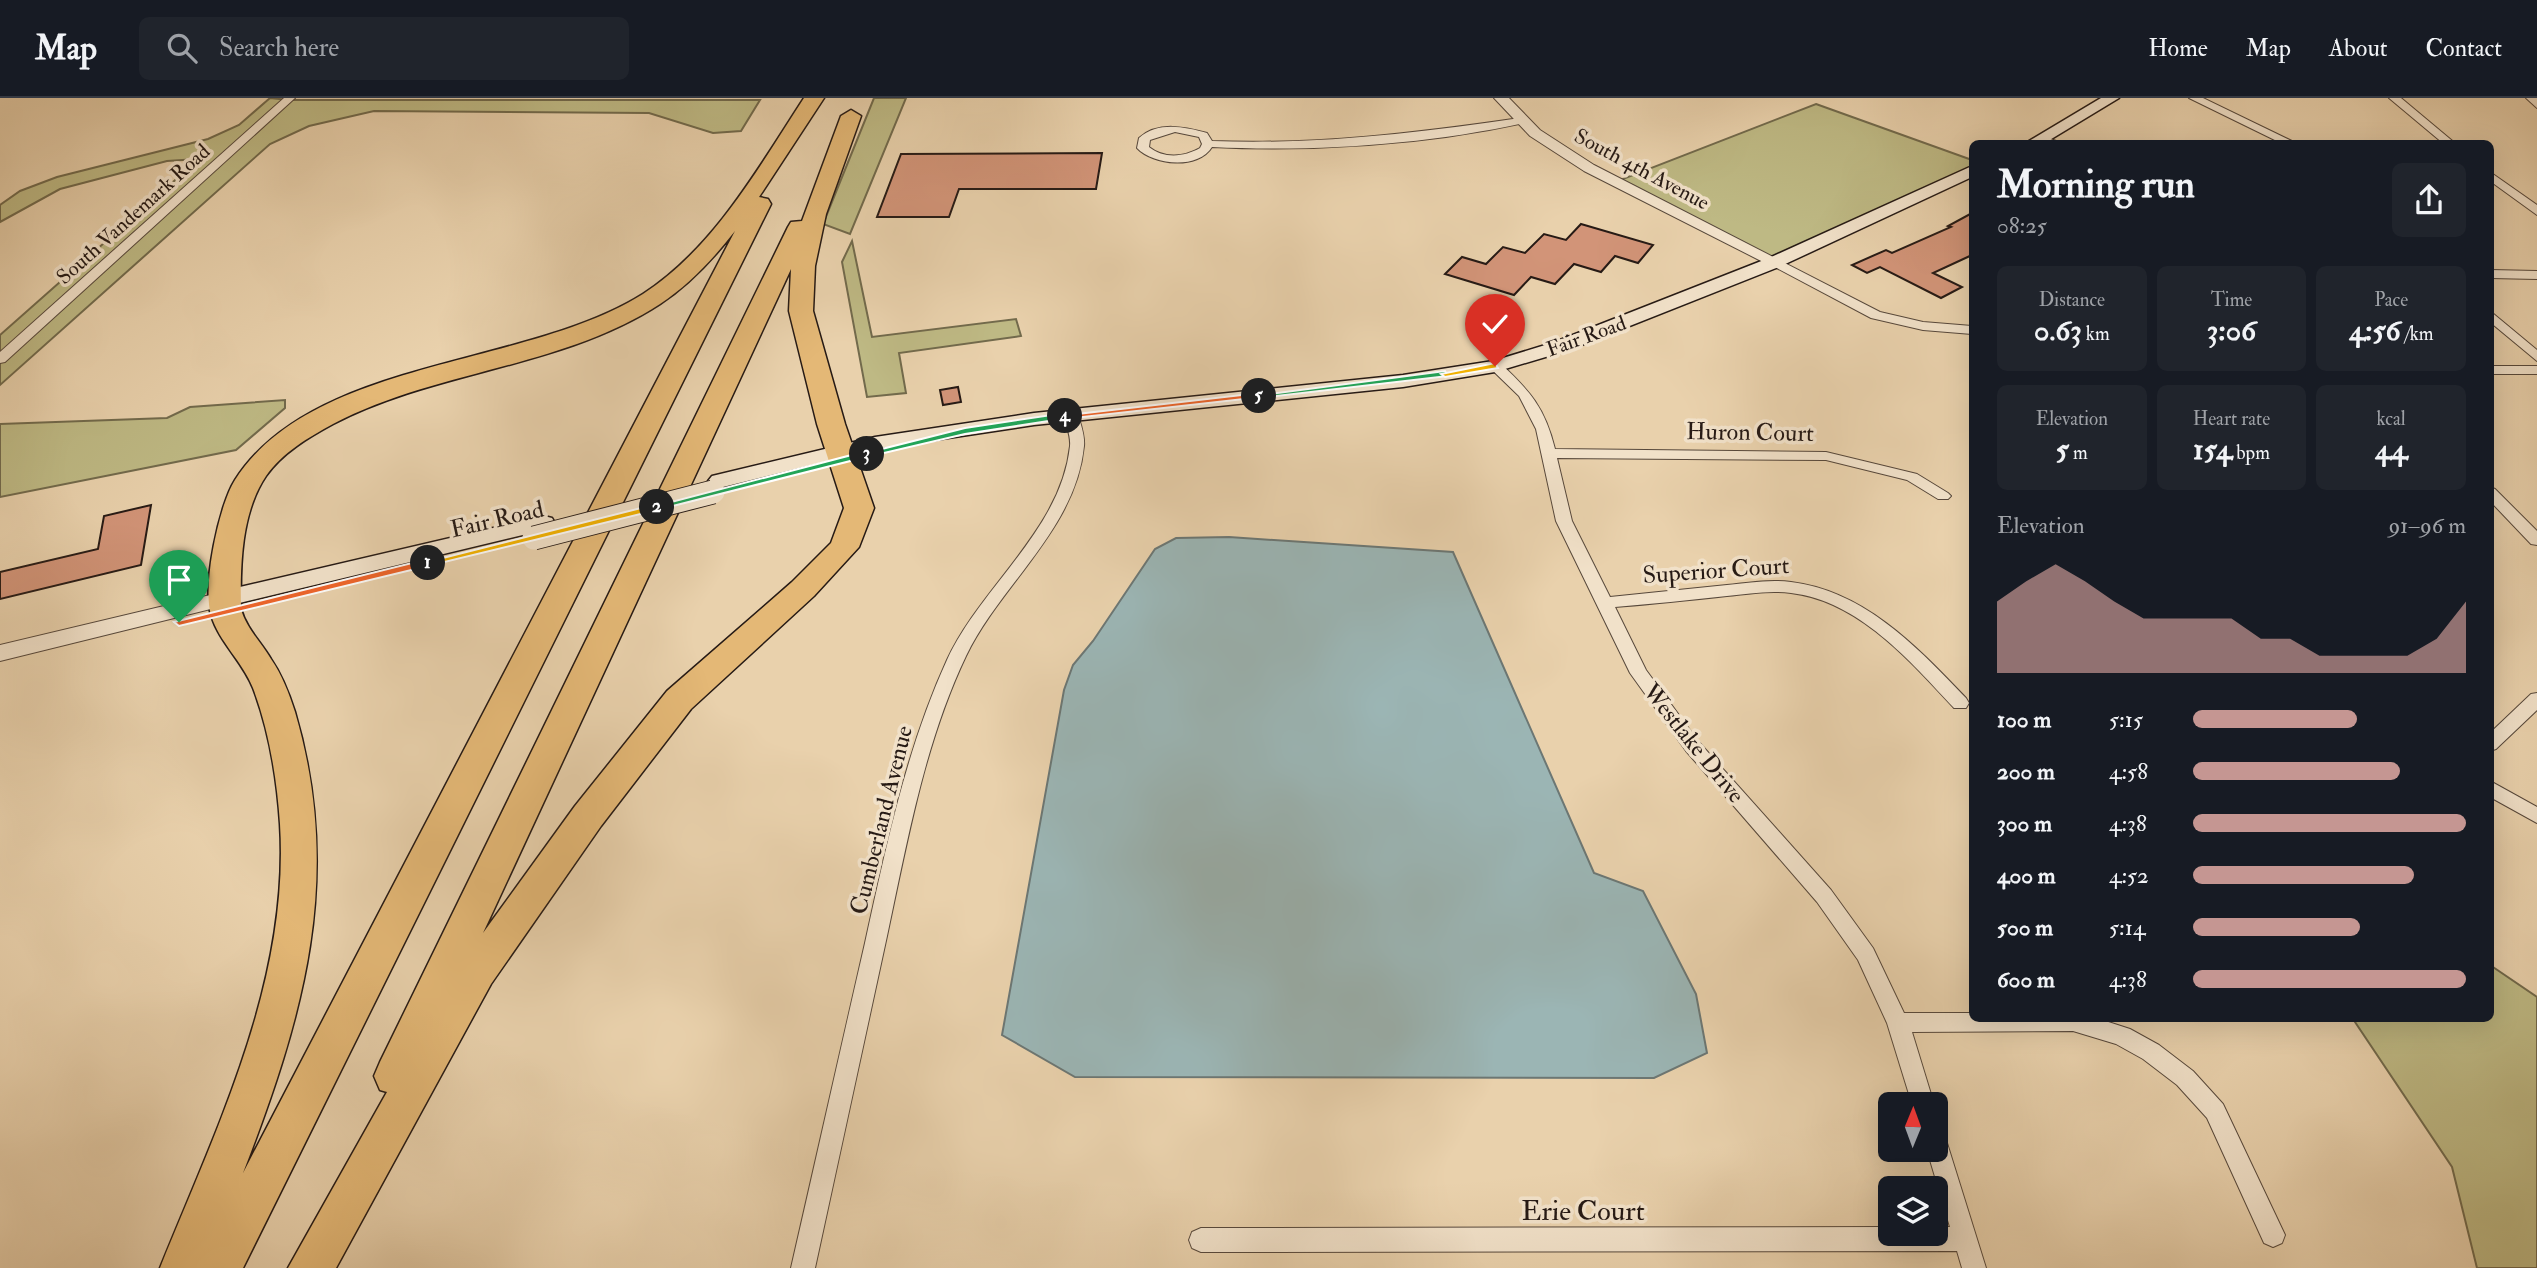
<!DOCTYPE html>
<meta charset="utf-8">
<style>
:root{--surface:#171b24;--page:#20242c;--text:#f1f3f6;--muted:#9ea1a6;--line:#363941;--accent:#c59692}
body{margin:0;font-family:"IM FELL Double Pica",serif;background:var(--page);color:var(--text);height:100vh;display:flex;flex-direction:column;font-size:26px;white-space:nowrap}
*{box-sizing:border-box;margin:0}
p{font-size:23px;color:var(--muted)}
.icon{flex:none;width:38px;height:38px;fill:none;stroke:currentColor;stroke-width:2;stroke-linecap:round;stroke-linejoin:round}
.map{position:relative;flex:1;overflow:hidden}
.panel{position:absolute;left:1969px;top:42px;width:525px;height:882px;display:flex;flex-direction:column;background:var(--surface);border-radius:10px;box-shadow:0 7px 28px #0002}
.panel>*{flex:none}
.needle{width:46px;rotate:1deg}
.controls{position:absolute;left:1878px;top:994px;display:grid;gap:14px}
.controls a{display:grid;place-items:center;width:70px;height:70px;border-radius:10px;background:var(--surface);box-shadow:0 7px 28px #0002;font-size:35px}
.pin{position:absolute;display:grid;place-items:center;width:60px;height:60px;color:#fff;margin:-72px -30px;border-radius:50% 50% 50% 0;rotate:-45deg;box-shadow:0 0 7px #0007}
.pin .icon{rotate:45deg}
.km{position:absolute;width:35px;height:35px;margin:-18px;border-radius:50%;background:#222;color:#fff;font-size:19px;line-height:35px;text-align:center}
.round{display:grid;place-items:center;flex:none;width:74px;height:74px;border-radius:10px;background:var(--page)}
.overview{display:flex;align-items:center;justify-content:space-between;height:119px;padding:0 28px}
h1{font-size:38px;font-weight:800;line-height:52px}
.figures{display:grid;grid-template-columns:repeat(3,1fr);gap:10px;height:119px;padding:7px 28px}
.figures div{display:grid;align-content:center;border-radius:10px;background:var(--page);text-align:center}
.figures b{font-size:30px;font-weight:800}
.figures small{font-size:19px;font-weight:400}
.figures p{font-size:19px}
.chart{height:196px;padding:14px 28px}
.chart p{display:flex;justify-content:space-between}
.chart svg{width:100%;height:126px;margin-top:7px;fill:var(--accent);opacity:.7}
ul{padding:0 28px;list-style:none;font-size:23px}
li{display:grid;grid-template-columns:112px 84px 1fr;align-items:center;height:52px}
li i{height:18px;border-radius:9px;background:var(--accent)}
header{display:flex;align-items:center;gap:42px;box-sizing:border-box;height:98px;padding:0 35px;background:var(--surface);border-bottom:2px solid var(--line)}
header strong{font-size:33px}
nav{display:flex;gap:38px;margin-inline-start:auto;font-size:24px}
.search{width:490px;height:63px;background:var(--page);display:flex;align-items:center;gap:18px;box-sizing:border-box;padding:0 24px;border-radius:10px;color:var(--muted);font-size:26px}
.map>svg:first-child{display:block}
.green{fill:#beb984;stroke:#726a4c;stroke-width:2}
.water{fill:#9bb5b4;stroke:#6c7774;stroke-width:2}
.building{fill:#d29478;stroke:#261a15;stroke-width:2}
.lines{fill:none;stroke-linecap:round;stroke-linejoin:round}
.minor-casing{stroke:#57483b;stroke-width:2}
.tertiary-casing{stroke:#57483b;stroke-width:2}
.secondary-casing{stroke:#261a15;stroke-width:3}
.motorway-casing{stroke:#261a15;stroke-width:3}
.minor{fill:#f1e1c9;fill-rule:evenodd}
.tertiary{fill:#f1e1c9;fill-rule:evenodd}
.secondary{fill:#f1e1c9;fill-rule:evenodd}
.motorway{fill:#e4b876;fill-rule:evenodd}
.secondary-bridge-casing{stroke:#261a15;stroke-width:25;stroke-linecap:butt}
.secondary-bridge{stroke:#f1e1c9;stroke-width:23}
.split-1{fill:#f0652b;stroke:#fff;stroke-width:2}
.split-2{fill:#f5b400;stroke:#fff;stroke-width:2}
.split-3{fill:#22a559;stroke:#fff;stroke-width:2}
.split-4{fill:#22a559;stroke:#fff;stroke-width:2}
.split-5{fill:#f0652b;stroke:#fff;stroke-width:2}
.split-6{fill:#22a559;stroke:#fff;stroke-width:2}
.split-7{fill:#f5b400;stroke:#fff;stroke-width:2}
.labels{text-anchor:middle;stroke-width:7;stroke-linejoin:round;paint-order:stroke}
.far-street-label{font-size:21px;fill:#261a15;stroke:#f1e1c9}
.street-label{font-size:24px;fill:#261a15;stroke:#f1e1c9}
.near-street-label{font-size:28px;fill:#261a15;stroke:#f1e1c9}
</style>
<header>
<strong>Map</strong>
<div class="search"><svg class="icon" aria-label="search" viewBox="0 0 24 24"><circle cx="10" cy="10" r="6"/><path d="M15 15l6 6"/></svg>Search here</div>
<nav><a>Home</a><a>Map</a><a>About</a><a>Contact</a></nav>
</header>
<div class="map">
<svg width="2537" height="1170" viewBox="0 0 2537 1170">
<rect width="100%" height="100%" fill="#e9d1ac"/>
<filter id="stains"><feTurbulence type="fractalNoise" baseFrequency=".00286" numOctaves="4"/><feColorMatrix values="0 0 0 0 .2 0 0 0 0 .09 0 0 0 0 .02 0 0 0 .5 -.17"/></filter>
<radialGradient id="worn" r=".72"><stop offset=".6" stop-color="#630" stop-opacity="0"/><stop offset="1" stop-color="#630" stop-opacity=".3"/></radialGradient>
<path class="green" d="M270,0L289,2H760L741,33L713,35L649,15L374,13L309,28L270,46L0,287V237L199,61L167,63L60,91L0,124V107L20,93L57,79L208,41L239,27Z
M874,0H906L850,136L823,126Z
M1816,6L1972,62V73L1775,164L1615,84Z
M852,143L872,239L1016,221L1021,238L899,255L906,295L867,299L842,164Z
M285,302V310L236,352L0,399V326L167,320L190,309Z
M2490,867L2537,899V1170H2477L2452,1069L2353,921L2490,920Z"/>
<path class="water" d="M1229,439L1453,454L1594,775L1643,793L1696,896L1707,955L1654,980L1075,979L1002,937L1064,592L1073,567L1093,543L1155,451L1176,440Z"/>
<path class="building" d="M1102,55L1096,91H959L949,119H877L901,56Z
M1972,115V157L1933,175L1962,189L1941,200L1880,169L1867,175L1852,167L1886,152L1892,155L1951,129L1948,128Z
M1581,126L1653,147L1638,165L1615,158L1601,174L1574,166L1555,186L1531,179L1514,197L1445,176L1462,159L1486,166L1503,149L1525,155L1544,136L1566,142Z
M958,289L961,304L943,307L940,292Z
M151,407L141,467L0,501V474L98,451L104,418Z"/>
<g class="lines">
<g class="minor-casing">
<path id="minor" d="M284,0H295L5,264L0,265V254Z
M2189,0H2203L2298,46H2283Z
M2389,0H2401L2456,46H2444Z
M2526,0H2537V10Z
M1520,20L1525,23L1524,25C1424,47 1313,54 1212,49C1198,72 1153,67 1137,50L1139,40C1158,23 1185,29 1207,35L1212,43C1316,47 1417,35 1520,20ZM1175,34L1199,39L1202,46L1200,50C1184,59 1164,61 1149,49L1150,42Z
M2042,38L2059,44L2060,46L2038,43L2036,41Z
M2490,74L2537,107V117L2490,83Z
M1775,160L1880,214L1923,224L1972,228V236L1923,232L1871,220L1771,167V161Z
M2490,172L2537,173V181L2490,180Z
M2490,213L2537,252V263L2490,224Z
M1495,264L1500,265C1530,293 1545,310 1555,351L1826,354L1917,376L1948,395L1951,398L1948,401H1938L1907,382L1826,362L1557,360L1572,423L1610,499C1649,495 1688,491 1727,487C1748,485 1770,481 1791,484C1865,493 1918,550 1966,600L1969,605L1966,610H1954C1910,563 1859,503 1791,495C1769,492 1748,496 1727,498C1689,502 1652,506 1615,509L1646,572L1698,643L1831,792L1873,850L1904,915H1972V920H2096L2130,931L2159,947L2193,973L2223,1006L2285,1137L2282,1145L2273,1149L2264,1145L2207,1020L2177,987L2143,961L2116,946L2073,933L1912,934L1934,1006H1912L1887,925L1858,862L1817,804L1686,653L1630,575L1556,423L1536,331L1519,298L1488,268Z
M2490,268H2537V276H2490Z
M1071,313L1078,317C1081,327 1085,338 1084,348C1076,431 1000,487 966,558C924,646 907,745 887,838C863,949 839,1060 815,1170H791C816,1062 840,953 865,845C886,749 906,652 947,562C981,488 1061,432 1070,348C1071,338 1066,327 1064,317Z
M2490,389L2495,391L2537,433V447L2531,446L2490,403Z
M2537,595V612L2496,651L2490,653V635L2531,596Z
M2490,683L2537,709V725L2490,699Z
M1936,1034L1944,1037L1947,1045L1986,1170H1962L1957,1153L1201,1154L1192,1150L1189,1142L1192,1134L1201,1130L1890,1129V1136H1936V1129H1950L1927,1052H1936Z"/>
</g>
<g class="tertiary-casing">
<path id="tertiary" d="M1494,0H1509L1540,32L1594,67L1783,164L1781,167H1769L1584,73L1530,38Z
M227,493L235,495L238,500L235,505L0,563V547Z"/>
</g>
<g class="secondary-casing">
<path id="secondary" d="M2101,0H2119L2043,46H2024Z
M1972,68V79L1781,168L1569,252L1495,274L1403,289L1034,327L875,351L719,390L708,383L712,378L875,339L1034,315L1403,277L1493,263L1555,244L1769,160Z
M544,418L552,420L555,425L552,430L227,508L219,506L215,500L219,494L227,492Z"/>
</g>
<g class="motorway-casing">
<path id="motorway" d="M804,0H824L759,99L768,101L771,106L243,1170H160C217,1029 290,882 280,726C277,681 269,632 253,590C243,564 219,544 211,517C202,488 219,407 235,382C313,260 526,270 643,196C714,150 759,69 804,0ZM735,133L243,1075C303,919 344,781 295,614C289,595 282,577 271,561C261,544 246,530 241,511C240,468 241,415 266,378C282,355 309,339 333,326C436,272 562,270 660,206C689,187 714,160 735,133Z
M851,12L861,18L826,116L815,168L813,213L845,326L874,410L859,449L814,498L691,611L601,728L491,886L336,1170H288L387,994L380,992L374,978L380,964L788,129L791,124L802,123L841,18ZM791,171L789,213L817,326L844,410L831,445L792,484L667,593L575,708L483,835Z"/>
</g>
<use href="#minor" class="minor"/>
<use href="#tertiary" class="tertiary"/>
<use href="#secondary" class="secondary"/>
<use href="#motorway" class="motorway"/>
<g class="secondary-bridge-casing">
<path id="secondary-bridge" d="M534,440L713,394"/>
</g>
<use href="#secondary-bridge" class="secondary-bridge"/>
</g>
<path class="split-1" d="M428,461L432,462V467L179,528L174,524Z"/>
<path class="split-2" d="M657,406L662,409L661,411L428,468L423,465Z"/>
<path class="split-3" d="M867,353L870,358L657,412L652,409Z"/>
<path class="split-4" d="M1065,315L1068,320L965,336L867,359L862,356L965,330Z"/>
<path class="split-5" d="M1259,295L1262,299L1065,321L1060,318Z"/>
<path class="split-6" d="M1445,273L1448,278L1259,300L1254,298Z"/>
<path class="split-7" d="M1495,265L1498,270L1445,279L1441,276Z"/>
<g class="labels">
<g class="far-street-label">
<text transform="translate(1642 71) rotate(28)" y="7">South 4th Avenue</text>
<text transform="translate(133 116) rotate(-42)" y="7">South Vandemark Road</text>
<text transform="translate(1586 238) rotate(-20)" y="7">Fair Road</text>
</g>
<g class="street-label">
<text transform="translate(1750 334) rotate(1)" y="8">Huron Court</text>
<text transform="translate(497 421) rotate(-13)" y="8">Fair Road</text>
<text transform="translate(1716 472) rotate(-4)" y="8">Superior Court</text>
<text transform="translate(1694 645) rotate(51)" y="8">Westlake Drive</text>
<text transform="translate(881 722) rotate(-76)" y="8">Cumberland Avenue</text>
</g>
<g class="near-street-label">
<text x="1583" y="1122">Erie Court</text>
</g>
</g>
<rect width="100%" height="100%" filter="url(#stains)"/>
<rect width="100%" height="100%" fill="url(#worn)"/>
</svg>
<div class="controls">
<a><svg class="needle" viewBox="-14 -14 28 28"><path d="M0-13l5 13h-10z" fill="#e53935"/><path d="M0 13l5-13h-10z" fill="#9ea1a6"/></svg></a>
<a><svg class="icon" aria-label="layers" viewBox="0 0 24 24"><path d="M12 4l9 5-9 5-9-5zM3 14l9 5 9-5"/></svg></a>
</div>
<div class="pin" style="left:179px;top:524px;background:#1e9e55"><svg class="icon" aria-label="arrive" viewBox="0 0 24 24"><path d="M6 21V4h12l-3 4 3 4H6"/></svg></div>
<div class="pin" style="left:1495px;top:268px;background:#d93025"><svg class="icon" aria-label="check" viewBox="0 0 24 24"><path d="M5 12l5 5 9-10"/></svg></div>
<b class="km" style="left:428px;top:465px">1</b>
<b class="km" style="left:657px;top:409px">2</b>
<b class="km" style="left:867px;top:356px">3</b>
<b class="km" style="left:1065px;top:318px">4</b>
<b class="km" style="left:1259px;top:298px">5</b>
<section class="panel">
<div class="overview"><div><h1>Morning run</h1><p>08:25</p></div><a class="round"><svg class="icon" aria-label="share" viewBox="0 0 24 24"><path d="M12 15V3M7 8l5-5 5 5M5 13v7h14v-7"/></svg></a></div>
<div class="figures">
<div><p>Distance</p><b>0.63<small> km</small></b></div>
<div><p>Time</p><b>3:06</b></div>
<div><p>Pace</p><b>4:56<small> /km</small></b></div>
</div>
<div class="figures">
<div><p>Elevation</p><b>5<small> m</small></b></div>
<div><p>Heart rate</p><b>154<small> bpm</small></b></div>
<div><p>kcal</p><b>44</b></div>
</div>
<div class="chart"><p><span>Elevation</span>91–96 m</p>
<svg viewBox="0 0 160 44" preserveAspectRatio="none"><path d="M0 44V19L10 12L20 6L30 12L40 19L50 25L60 25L70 25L80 25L90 32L100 32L110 38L120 38L130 38L140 38L150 32L160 19V44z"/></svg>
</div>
<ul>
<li><b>100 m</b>5:15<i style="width:60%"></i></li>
<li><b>200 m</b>4:58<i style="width:76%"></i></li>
<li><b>300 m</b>4:38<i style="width:100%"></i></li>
<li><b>400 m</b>4:52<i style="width:81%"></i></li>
<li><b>500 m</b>5:14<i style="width:61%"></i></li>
<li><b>600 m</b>4:38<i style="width:100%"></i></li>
</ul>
</section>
</div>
